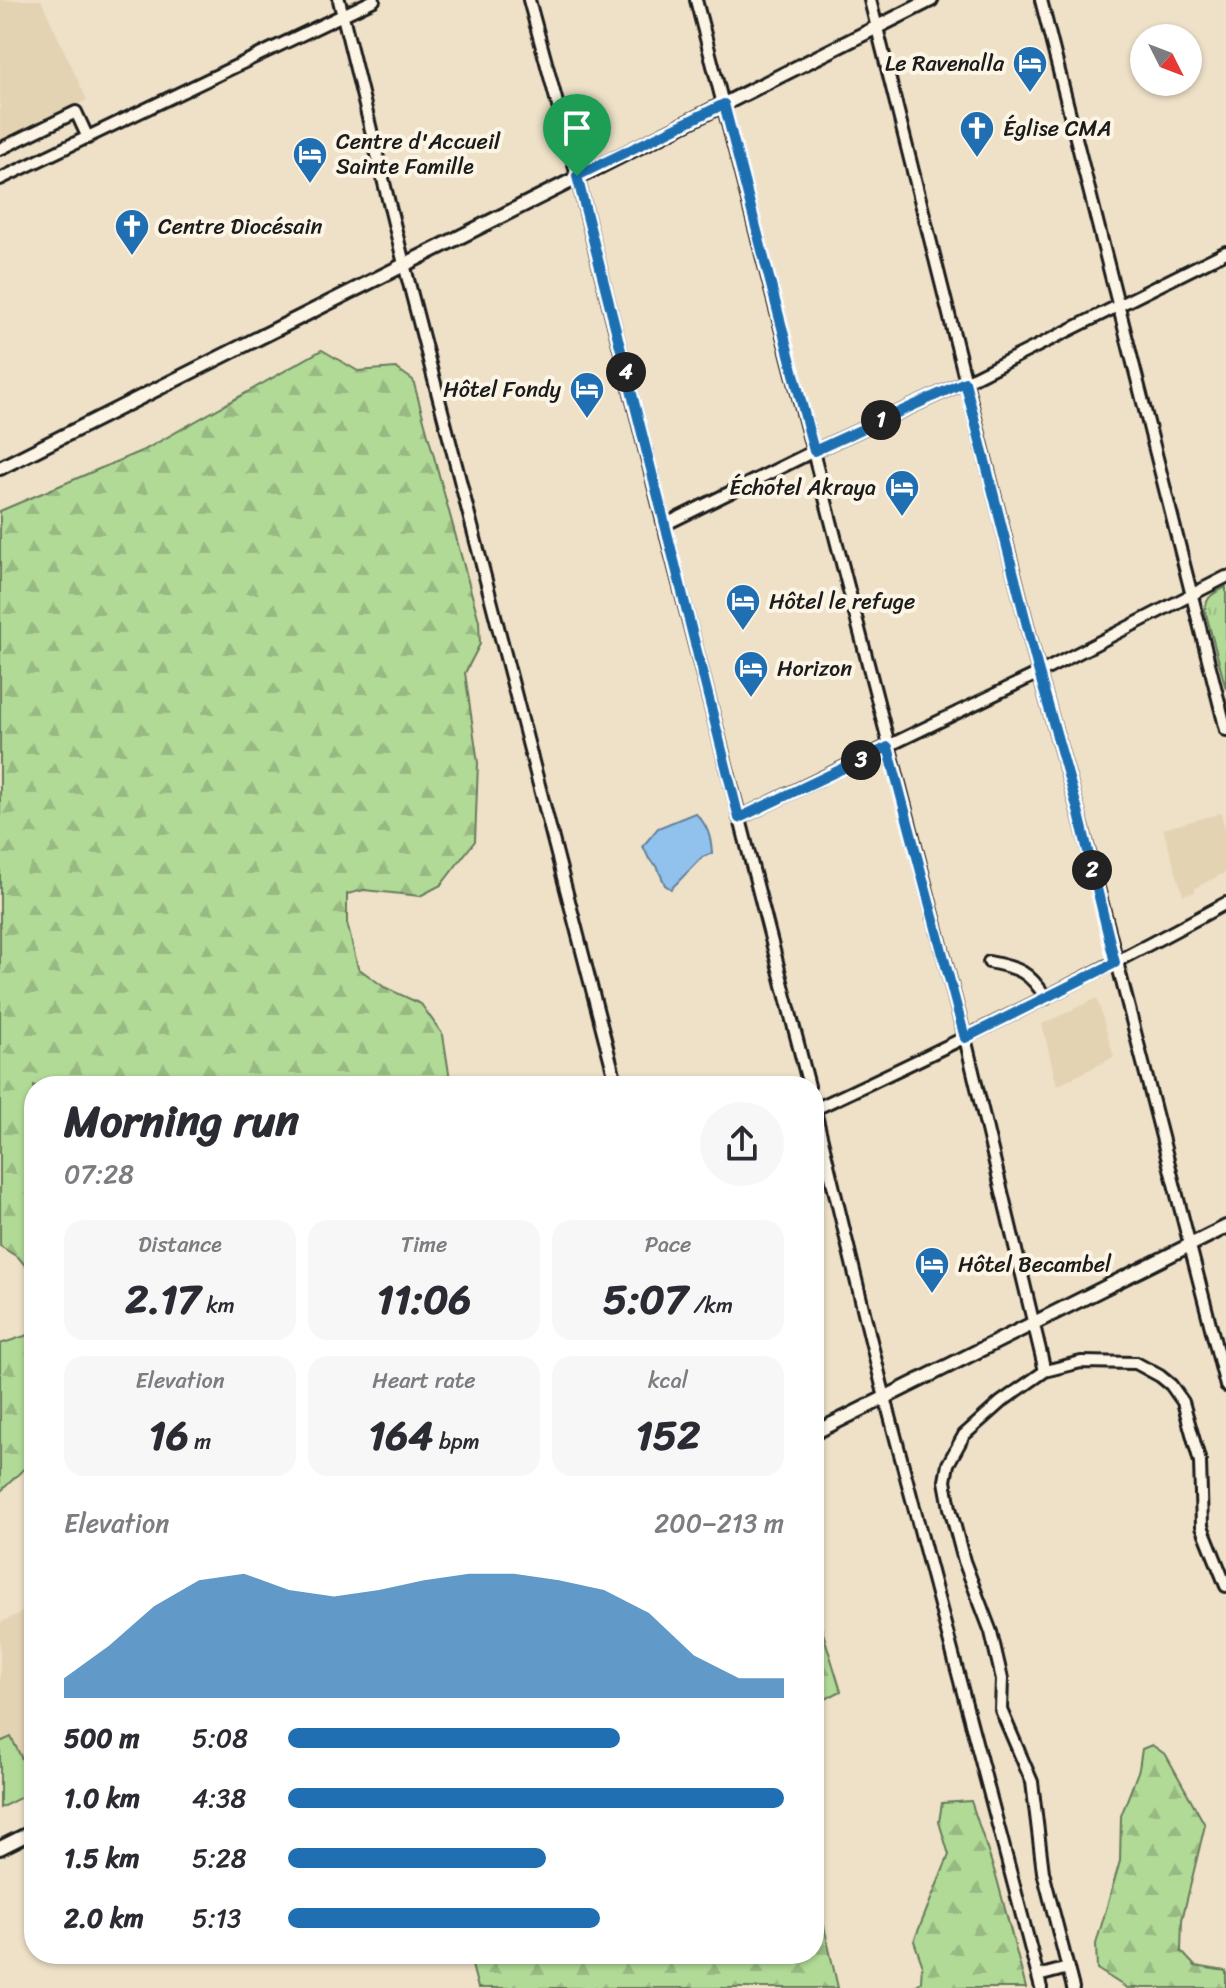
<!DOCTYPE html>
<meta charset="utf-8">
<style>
:root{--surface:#fff;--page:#f7f7f7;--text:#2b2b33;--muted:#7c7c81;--accent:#1f6fb2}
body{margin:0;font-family:Sriracha,sans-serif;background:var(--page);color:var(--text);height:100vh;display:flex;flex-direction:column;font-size:30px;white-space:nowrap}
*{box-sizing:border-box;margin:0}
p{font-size:26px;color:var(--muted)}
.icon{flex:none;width:44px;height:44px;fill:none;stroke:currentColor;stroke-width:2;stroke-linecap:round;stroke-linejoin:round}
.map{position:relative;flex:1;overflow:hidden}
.details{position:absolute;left:24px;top:1076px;width:800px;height:888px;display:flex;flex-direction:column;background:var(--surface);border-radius:32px;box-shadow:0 2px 6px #0004}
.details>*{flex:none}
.needle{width:52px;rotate:132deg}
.buttons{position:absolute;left:1130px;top:24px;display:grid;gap:16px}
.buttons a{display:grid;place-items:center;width:72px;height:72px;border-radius:50%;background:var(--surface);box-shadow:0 2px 6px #0004;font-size:40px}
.pin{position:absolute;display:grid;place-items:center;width:68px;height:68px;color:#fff;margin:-82px -34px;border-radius:50% 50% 50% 0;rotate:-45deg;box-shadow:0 0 8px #0007}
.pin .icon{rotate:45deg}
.km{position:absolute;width:40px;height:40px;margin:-20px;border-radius:50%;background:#222;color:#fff;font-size:22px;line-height:40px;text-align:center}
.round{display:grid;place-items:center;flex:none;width:84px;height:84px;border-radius:42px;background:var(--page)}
.overview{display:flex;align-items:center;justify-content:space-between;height:136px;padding:0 40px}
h1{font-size:44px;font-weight:700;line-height:60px}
.metrics{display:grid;grid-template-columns:repeat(3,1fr);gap:12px;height:136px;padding:8px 40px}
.metrics div{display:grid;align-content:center;border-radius:20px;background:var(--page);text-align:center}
.metrics b{font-size:40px;font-weight:700}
.metrics small{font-size:22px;font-weight:400}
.metrics p{font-size:22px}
.chart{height:224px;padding:16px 40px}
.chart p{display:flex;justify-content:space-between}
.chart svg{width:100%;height:144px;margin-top:8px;fill:var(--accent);opacity:.7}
ul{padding:0 40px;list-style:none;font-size:26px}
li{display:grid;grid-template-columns:128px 96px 1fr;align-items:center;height:60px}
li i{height:20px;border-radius:10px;background:var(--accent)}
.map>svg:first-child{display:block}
.built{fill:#e4d3b3}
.grass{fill:url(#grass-tufts);stroke:#667b5a;stroke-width:2}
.forest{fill:url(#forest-firs);stroke:#667b5a;stroke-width:2}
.pitch{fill:#b1da97;stroke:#667b5a;stroke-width:2}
.water{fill:#91c2ed;stroke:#628099;stroke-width:2}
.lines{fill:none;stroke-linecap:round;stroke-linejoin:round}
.minor-casing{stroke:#1c1c1c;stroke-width:16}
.tertiary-casing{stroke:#1c1c1c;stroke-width:18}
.minor{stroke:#fcf5e5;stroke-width:10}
.tertiary{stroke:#fcf5e5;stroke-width:12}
.route-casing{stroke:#fff;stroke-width:16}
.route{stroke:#1f6fb2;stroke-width:10}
.labels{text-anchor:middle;stroke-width:8;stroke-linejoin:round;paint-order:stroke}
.poi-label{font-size:22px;fill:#1c1c1c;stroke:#fcf5e5;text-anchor:start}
</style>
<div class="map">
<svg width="1226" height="1988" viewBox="0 0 1226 1988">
<defs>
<pattern id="grass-tufts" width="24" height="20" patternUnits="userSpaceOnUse" patternTransform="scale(2)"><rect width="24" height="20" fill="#b1da97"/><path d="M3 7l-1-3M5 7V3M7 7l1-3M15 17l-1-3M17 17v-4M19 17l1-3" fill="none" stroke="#98ba82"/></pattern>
<pattern id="forest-firs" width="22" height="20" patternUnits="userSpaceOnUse" patternTransform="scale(2)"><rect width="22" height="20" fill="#b1da97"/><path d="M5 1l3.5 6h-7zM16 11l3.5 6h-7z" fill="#98ba82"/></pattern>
</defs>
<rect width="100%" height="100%" fill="#eee1c8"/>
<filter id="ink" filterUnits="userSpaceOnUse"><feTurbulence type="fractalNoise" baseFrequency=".0125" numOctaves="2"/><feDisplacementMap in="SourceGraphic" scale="16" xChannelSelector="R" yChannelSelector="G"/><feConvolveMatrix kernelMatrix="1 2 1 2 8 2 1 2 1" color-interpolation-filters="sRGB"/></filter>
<g filter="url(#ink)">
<path class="built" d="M0,0H41L87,100L0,143Z
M1221,813L1226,833V872L1195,888V892L1183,895L1163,829Z
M1097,998L1114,1057L1057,1086L1042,1024Z
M34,1606V1791L0,1808V1623Z"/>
<path class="grass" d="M1226,587V689L1205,610C1206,596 1214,593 1226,587Z"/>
<path class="forest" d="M322,350L358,371L396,368L413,380L479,621L480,644L465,673L478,763L475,841L441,885L420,896L364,890L347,894V923L358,968L384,987L421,1004L443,1035L451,1086H34V1276L19,1258L0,1246V511L146,449Z
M34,1333V1459L0,1492V1344Z
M814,1604L841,1691L814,1705Z
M1152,1745L1166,1755L1205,1825L1182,1920L1181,1951L1195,1966L1226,1971V1988H1127L1097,1969L1096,1944L1120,1861L1121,1816L1139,1769L1142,1749Z
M971,1801L997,1879L1026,1988H912L921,1982L922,1964L914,1941L949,1855L939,1822L942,1803Z
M814,1882L838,1988H478L469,1954H814Z"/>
<path class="pitch" d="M11,1737L34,1783V1791L0,1808V1742Z"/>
<path class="water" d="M695,813C707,824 711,836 712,853L702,857L671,889L665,885L657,866L649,859L643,846L658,828Z"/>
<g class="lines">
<g class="minor-casing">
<path id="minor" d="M339,0L404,264L617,1086
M529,0L577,176L664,525L809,1086
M696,0L965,1038L1045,1371
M870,0L1039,673L1079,814L1226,1386
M1041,0L1226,730
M0,149L76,112L88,138
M0,179L374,0
M664,525L814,451L965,382L1226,252
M739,818L1039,673L1226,577
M989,962C1019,968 1029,971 1046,998
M814,1107L882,1386L1041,1988
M815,1109C954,1044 1091,977 1226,903
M1038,1976L1068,1968
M1073,1988L1043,1872L1032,1782L1001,1710L1002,1679L991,1632L964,1561L950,1508L945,1481L948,1464L964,1435L1001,1402L1045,1371L1081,1362L1136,1363L1160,1376L1171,1385L1183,1402L1200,1462L1202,1526L1226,1586"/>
</g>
<g class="tertiary-casing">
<path id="tertiary" d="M0,468L931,0
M814,1433L1226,1227
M0,1848L34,1831"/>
</g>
<use href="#minor" class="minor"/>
<use href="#tertiary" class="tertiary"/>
</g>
</g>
<g class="lines" filter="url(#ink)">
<g class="route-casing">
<path id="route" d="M724,104L814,451L965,382L1039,673L1079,814L1115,963L965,1038L888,747L739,818L577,176Z"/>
</g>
<use href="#route" class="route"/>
</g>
<defs>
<g id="hotel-pin" transform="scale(1.8)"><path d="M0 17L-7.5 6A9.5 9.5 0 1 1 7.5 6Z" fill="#1f6fb2" stroke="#fcf5e5"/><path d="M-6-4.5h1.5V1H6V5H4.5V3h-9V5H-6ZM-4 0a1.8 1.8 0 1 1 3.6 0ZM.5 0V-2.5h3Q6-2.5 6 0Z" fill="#fff"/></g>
<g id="church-pin" transform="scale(1.8)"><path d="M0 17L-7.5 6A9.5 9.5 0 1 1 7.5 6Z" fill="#1f6fb2" stroke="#fcf5e5"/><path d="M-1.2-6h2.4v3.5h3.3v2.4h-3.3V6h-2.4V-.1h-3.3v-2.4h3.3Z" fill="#fff"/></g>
</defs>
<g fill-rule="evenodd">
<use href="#hotel-pin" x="1030" y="63"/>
<use href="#church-pin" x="977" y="128"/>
<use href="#hotel-pin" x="310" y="154"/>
<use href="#church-pin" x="132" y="226"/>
<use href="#hotel-pin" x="587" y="389"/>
<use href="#hotel-pin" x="902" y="487"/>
<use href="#hotel-pin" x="743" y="601"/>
<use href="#hotel-pin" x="751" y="668"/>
<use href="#hotel-pin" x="932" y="1264"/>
</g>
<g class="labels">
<g class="poi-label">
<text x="1004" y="71" text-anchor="end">Le Ravenalla</text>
<text x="1003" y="136">Église CMA</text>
<text x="336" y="149">Centre d'Accueil<tspan x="336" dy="25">Sainte Famille</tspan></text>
<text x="158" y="234">Centre Diocésain</text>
<text x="561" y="397" text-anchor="end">Hôtel Fondy</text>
<text x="876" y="495" text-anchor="end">Échotel Akraya</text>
<text x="769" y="609">Hôtel le refuge</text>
<text x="777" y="676">Horizon</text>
<text x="958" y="1272">Hôtel Becambel</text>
</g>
</g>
</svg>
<div class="buttons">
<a><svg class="needle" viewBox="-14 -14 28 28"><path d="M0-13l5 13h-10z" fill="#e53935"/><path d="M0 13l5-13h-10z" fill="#7c7c81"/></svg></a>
</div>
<div class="pin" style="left:577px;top:176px;background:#1e9e55"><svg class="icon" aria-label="arrive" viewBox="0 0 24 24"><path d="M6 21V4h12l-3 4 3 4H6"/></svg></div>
<b class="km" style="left:881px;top:420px">1</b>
<b class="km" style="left:1092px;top:870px">2</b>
<b class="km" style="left:861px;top:760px">3</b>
<b class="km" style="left:626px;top:372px">4</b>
<section class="details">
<div class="overview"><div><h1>Morning run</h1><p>07:28</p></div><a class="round"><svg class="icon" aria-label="share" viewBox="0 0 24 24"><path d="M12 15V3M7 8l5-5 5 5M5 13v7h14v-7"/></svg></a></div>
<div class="metrics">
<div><p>Distance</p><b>2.17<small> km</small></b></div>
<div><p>Time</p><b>11:06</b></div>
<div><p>Pace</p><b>5:07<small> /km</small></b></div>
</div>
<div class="metrics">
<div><p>Elevation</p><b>16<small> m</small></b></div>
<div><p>Heart rate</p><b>164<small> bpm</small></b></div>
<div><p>kcal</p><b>152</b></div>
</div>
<div class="chart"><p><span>Elevation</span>200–213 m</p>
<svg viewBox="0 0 160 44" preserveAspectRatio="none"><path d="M0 44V38L10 28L20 16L30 8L40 6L50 11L60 13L70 11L80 8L90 6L100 6L110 8L120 11L130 18L140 31L150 38L160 38V44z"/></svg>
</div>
<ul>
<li><b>500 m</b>5:08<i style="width:67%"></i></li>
<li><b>1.0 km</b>4:38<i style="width:100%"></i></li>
<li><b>1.5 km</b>5:28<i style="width:52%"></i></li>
<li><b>2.0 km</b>5:13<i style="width:63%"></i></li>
</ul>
</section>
</div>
